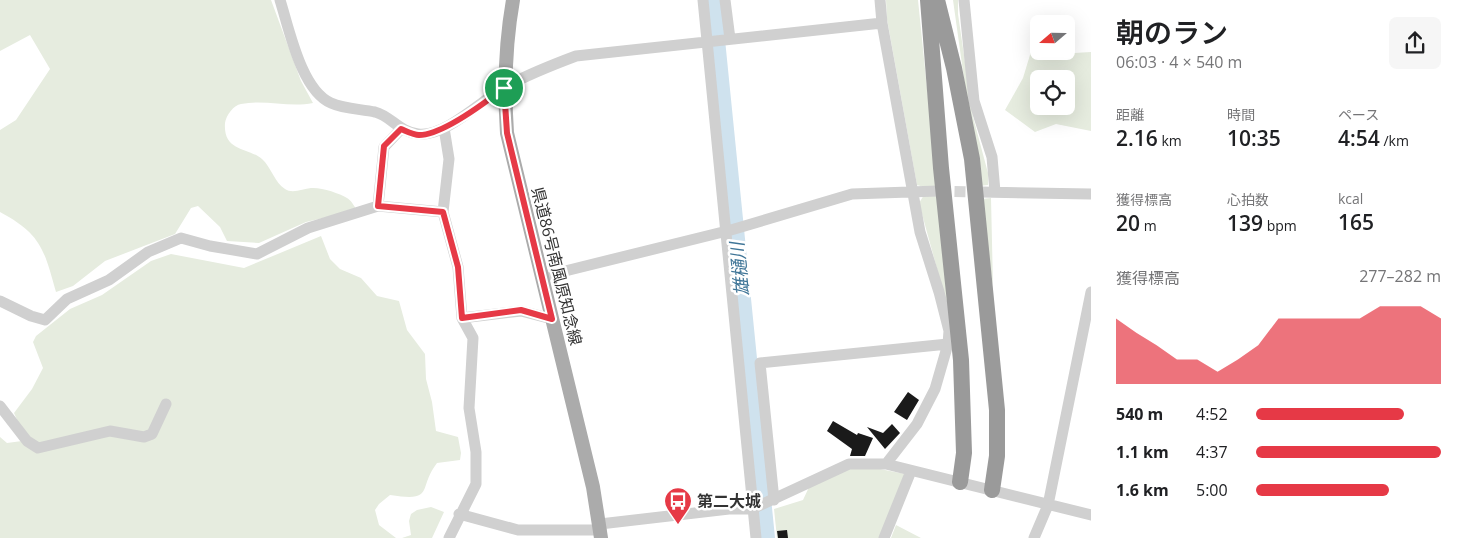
<!DOCTYPE html>
<html lang="ja">
<meta charset="utf-8">
<style>
:root{--surface:#fff;--page:#f6f6f6;--text:#202124;--muted:#757577;--accent:#e63946}
body{margin:0;font-family:"Open Sans","Noto Sans JP",sans-serif;background:var(--page);color:var(--text);height:100vh;display:flex;flex-direction:column;font-size:19px;white-space:nowrap}
*{box-sizing:border-box;margin:0}
p{font-size:16px;color:var(--muted)}
.icon{flex:none;width:28px;height:28px;fill:none;stroke:currentColor;stroke-width:2;stroke-linecap:round;stroke-linejoin:round}
.map{position:relative;flex:1;overflow:hidden}
.side{display:flex;flex-direction:column;background:var(--surface);width:375px}
.side>*{flex:none}
.needle{width:32px;rotate:250deg}
.tools{position:absolute;left:1030px;top:15px;display:grid;gap:10px}
.tools a{display:grid;place-items:center;width:45px;height:45px;border-radius:8px;background:var(--surface);box-shadow:0 5px 20px #0002;font-size:25px}
.pin{position:absolute;display:grid;place-items:center;width:42px;height:42px;color:#fff;margin:-21px;border:2px solid #fff;border-radius:50%;box-shadow:0 1px 5px #0007}
.round{display:grid;place-items:center;flex:none;width:52px;height:52px;border-radius:8px;background:var(--page)}
.overview{display:flex;align-items:center;justify-content:space-between;height:85px;padding:0 25px}
h1{font-size:28px;font-weight:600;line-height:38px}
.stats{display:grid;grid-template-columns:repeat(3,1fr);gap:8px;height:85px;padding:5px 25px}
.stats div{display:grid;align-content:center}
.stats b{font-size:21px;font-weight:600}
.stats small{font-size:14px;font-weight:400}
.stats p{font-size:14px}
.chart{height:140px;padding:10px 25px}
.chart p{display:flex;justify-content:space-between}
.chart svg{width:100%;height:90px;margin-top:5px;fill:var(--accent);opacity:.7}
ul{padding:0 25px;list-style:none;font-size:16px}
li{display:grid;grid-template-columns:80px 60px 1fr;align-items:center;height:38px}
li i{height:12px;border-radius:6px;background:var(--accent)}
main{display:flex;flex:1;min-height:0}
.map>svg:first-child{display:block}
.green{fill:#e6ecdf;fill-rule:evenodd}
.lines{fill:none;stroke-linecap:round;stroke-linejoin:round}
.river{stroke:#cfe2ee;stroke-width:16}
.building{fill:#1a1a1a}
.minor-tunnel{stroke:#d6d6d6;stroke-width:11;stroke-dasharray:11 5.5;stroke-linecap:butt}
.minor{stroke:#d0d0d0;stroke-width:11}
.major{stroke:#ababab;stroke-width:14}
.highway{stroke:#9a9a9a;stroke-width:16}
.route-casing{stroke:#fff;stroke-width:10}
.route{stroke:#e63946;stroke-width:6}
.labels{text-anchor:middle;stroke-width:5;stroke-linejoin:round;paint-order:stroke}
.street-label{font-size:16px;fill:#333;stroke:#fff}
.poi-label{font-size:16px;font-weight:bold;fill:#333;stroke:#fff;text-anchor:start}
.water-label{font-size:18px;font-style:italic;fill:#3f7597;stroke:#fff}
</style>
<main>
<div class="map">
<svg width="1091" height="538" viewBox="0 0 1091 538">
<rect width="100%" height="100%" fill="#fff"/>
<path class="green" d="M0,0H271L301,81L313,103C289,108 265,99 241,104C234,105 226,115 225,123C223,152 248,147 262,159C271,167 275,183 285,189C292,194 303,189 311,188C321,187 339,193 347,198C351,200 354,206 357,210L306,222L259,243L227,241L220,227L198,206L191,208L175,234L105,261L73,286L56,292C44,249 41,234 0,212V130L16,120L50,69L30,35L0,51Z
M886,0H918L937,186L924,187L917,185L887,19Z
M953,0H958V14L973,117L988,173V185L979,186Z
M1039,41V51H1066V42L1074,53L1091,52V131L1056,124L1035,132L1005,110L1023,78L1033,45ZM1039,79H1066V106H1039Z
M924,195H937L953,327L919,203Z
M991,198L993,286L981,199Z
M321,236L330,259L340,269L361,278L377,296L399,301L407,330L425,354L426,379L432,402L436,431L458,437L461,453L460,460L437,463C417,489 436,502 390,495L379,504L375,510L379,525L396,538H0V437L7,443L22,441L23,433L14,413L32,389L43,368L33,342L36,336L70,309L102,295L151,261L171,254L244,268Z
M870,467L905,474L880,538H777L774,509L803,500L810,485L850,468Z
M431,507L444,512L432,538H402L411,535L409,521L411,514L417,510Z
M896,525L921,538H891Z"/>
<g class="lines">
<path class="river" d="M713,0L767,538"/>
</g>
<path class="building" d="M908,392L919,400L907,420L894,412Z
M833,421L857,435L858,433L873,438L865,456H850L852,449L827,431Z
M892,424L900,433L885,449L867,427L883,433Z
M787,530L788,538H778L777,531Z"/>
<g class="lines">
<path class="minor-tunnel" d="M938,191L981,192"/>
<path class="minor" d="M280,0C289,28 301,90 331,103C344,109 361,109 375,112C391,116 399,132 418,134C445,138 484,98 507,86C529,74 552,65 576,56L882,23
M703,0L756,538
M725,0L730,39
M880,0L882,23L920,232L939,292L949,331L948,344L935,389L917,424L886,464
M964,0L974,101L992,157L995,192
M444,128L449,159L443,212L458,267L462,318L473,338L469,408L476,452V484L449,538
M981,192L1091,194
M378,206L384,147L401,129
M541,277L731,230L852,194L938,191
M0,301L31,316L45,320L67,299L109,280L148,252L181,238L210,246L257,254L308,228L378,206L443,212
M462,318L521,311L552,319
M0,406L27,441L38,448L110,431L144,437L152,434L166,404
M774,500L760,363L948,344
M459,514L518,530H601
M600,524L729,509H752L849,464H886L1091,515
M884,538L911,471
M1034,538L1048,505L1091,292"/>
<path class="major" d="M513,0C505,45 504,88 507,133L593,487L601,538"/>
<path class="highway" d="M928,0L941,168L961,360L964,453L960,482
M937,0L954,68L972,159L997,410V456L992,490"/>
</g>
<g class="lines">
<g class="route-casing">
<path id="route" d="M504,88L507,133L552,319L521,310L462,318L458,267L443,212L378,206L384,146L401,129C406,131 414,135 419,135C442,135 486,102 504,88Z"/>
</g>
<use href="#route" class="route"/>
</g>
<defs>
<g id="bus-pin" transform="scale(1.4375)"><path d="M0 17L-7.5 6A9.5 9.5 0 1 1 7.5 6Z" fill="#e63946" stroke="#fff"/><path d="M-5-6H5V4H4V6H2V4H-2V6H-4V4H-5ZM-3.5-4V0h7V-4ZM-3.5 1.2v1.5H-2V1.2ZM2 1.2v1.5H3.5V1.2Z" fill="#fff"/></g>
</defs>
<g fill-rule="evenodd">
<use href="#bus-pin" x="678" y="501"/>
</g>
<g class="labels">
<g class="street-label">
<text transform="translate(557 266) rotate(76)" y="6">県道86号南風原知念線</text>
</g>
<g class="poi-label">
<text x="697" y="507">第二大城</text>
</g>
<g class="water-label">
<text transform="translate(740 269) rotate(-96)" y="6">雄樋川</text>
</g>
</g>
</svg>
<div class="tools">
<a><svg class="needle" viewBox="-14 -14 28 28"><path d="M0-13l5 13h-10z" fill="#e53935"/><path d="M0 13l5-13h-10z" fill="#757577"/></svg></a>
<a><svg class="icon" aria-label="locate" viewBox="0 0 24 24"><circle cx="12" cy="12" r="6"/><path d="M12 2v4M12 18v4M2 12h4M18 12h4"/></svg></a>
</div>
<div class="pin" style="left:504px;top:88px;background:#1e9e55"><svg class="icon" aria-label="arrive" viewBox="0 0 24 24"><path d="M6 21V4h12l-3 4 3 4H6"/></svg></div>
</div>
<section class="side">
<div class="overview"><div><h1>朝のラン</h1><p>06:03 · 4 × 540 m</p></div><a class="round"><svg class="icon" aria-label="share" viewBox="0 0 24 24"><path d="M12 15V3M7 8l5-5 5 5M5 13v7h14v-7"/></svg></a></div>
<div class="stats">
<div><p>距離</p><b>2.16<small> km</small></b></div>
<div><p>時間</p><b>10:35</b></div>
<div><p>ペース</p><b>4:54<small> /km</small></b></div>
</div>
<div class="stats">
<div><p>獲得標高</p><b>20<small> m</small></b></div>
<div><p>心拍数</p><b>139<small> bpm</small></b></div>
<div><p>kcal</p><b>165</b></div>
</div>
<div class="chart"><p><span>獲得標高</span>277–282 m</p>
<svg viewBox="0 0 160 44" preserveAspectRatio="none"><path d="M0 44V12L10 19L20 25L30 32L40 32L50 38L60 32L70 25L80 12L90 12L100 12L110 12L120 12L130 6L140 6L150 6L160 12V44z"/></svg>
</div>
<ul>
<li><b>540 m</b>4:52<i style="width:80%"></i></li>
<li><b>1.1 km</b>4:37<i style="width:100%"></i></li>
<li><b>1.6 km</b>5:00<i style="width:72%"></i></li>
</ul>
</section>
</main>
